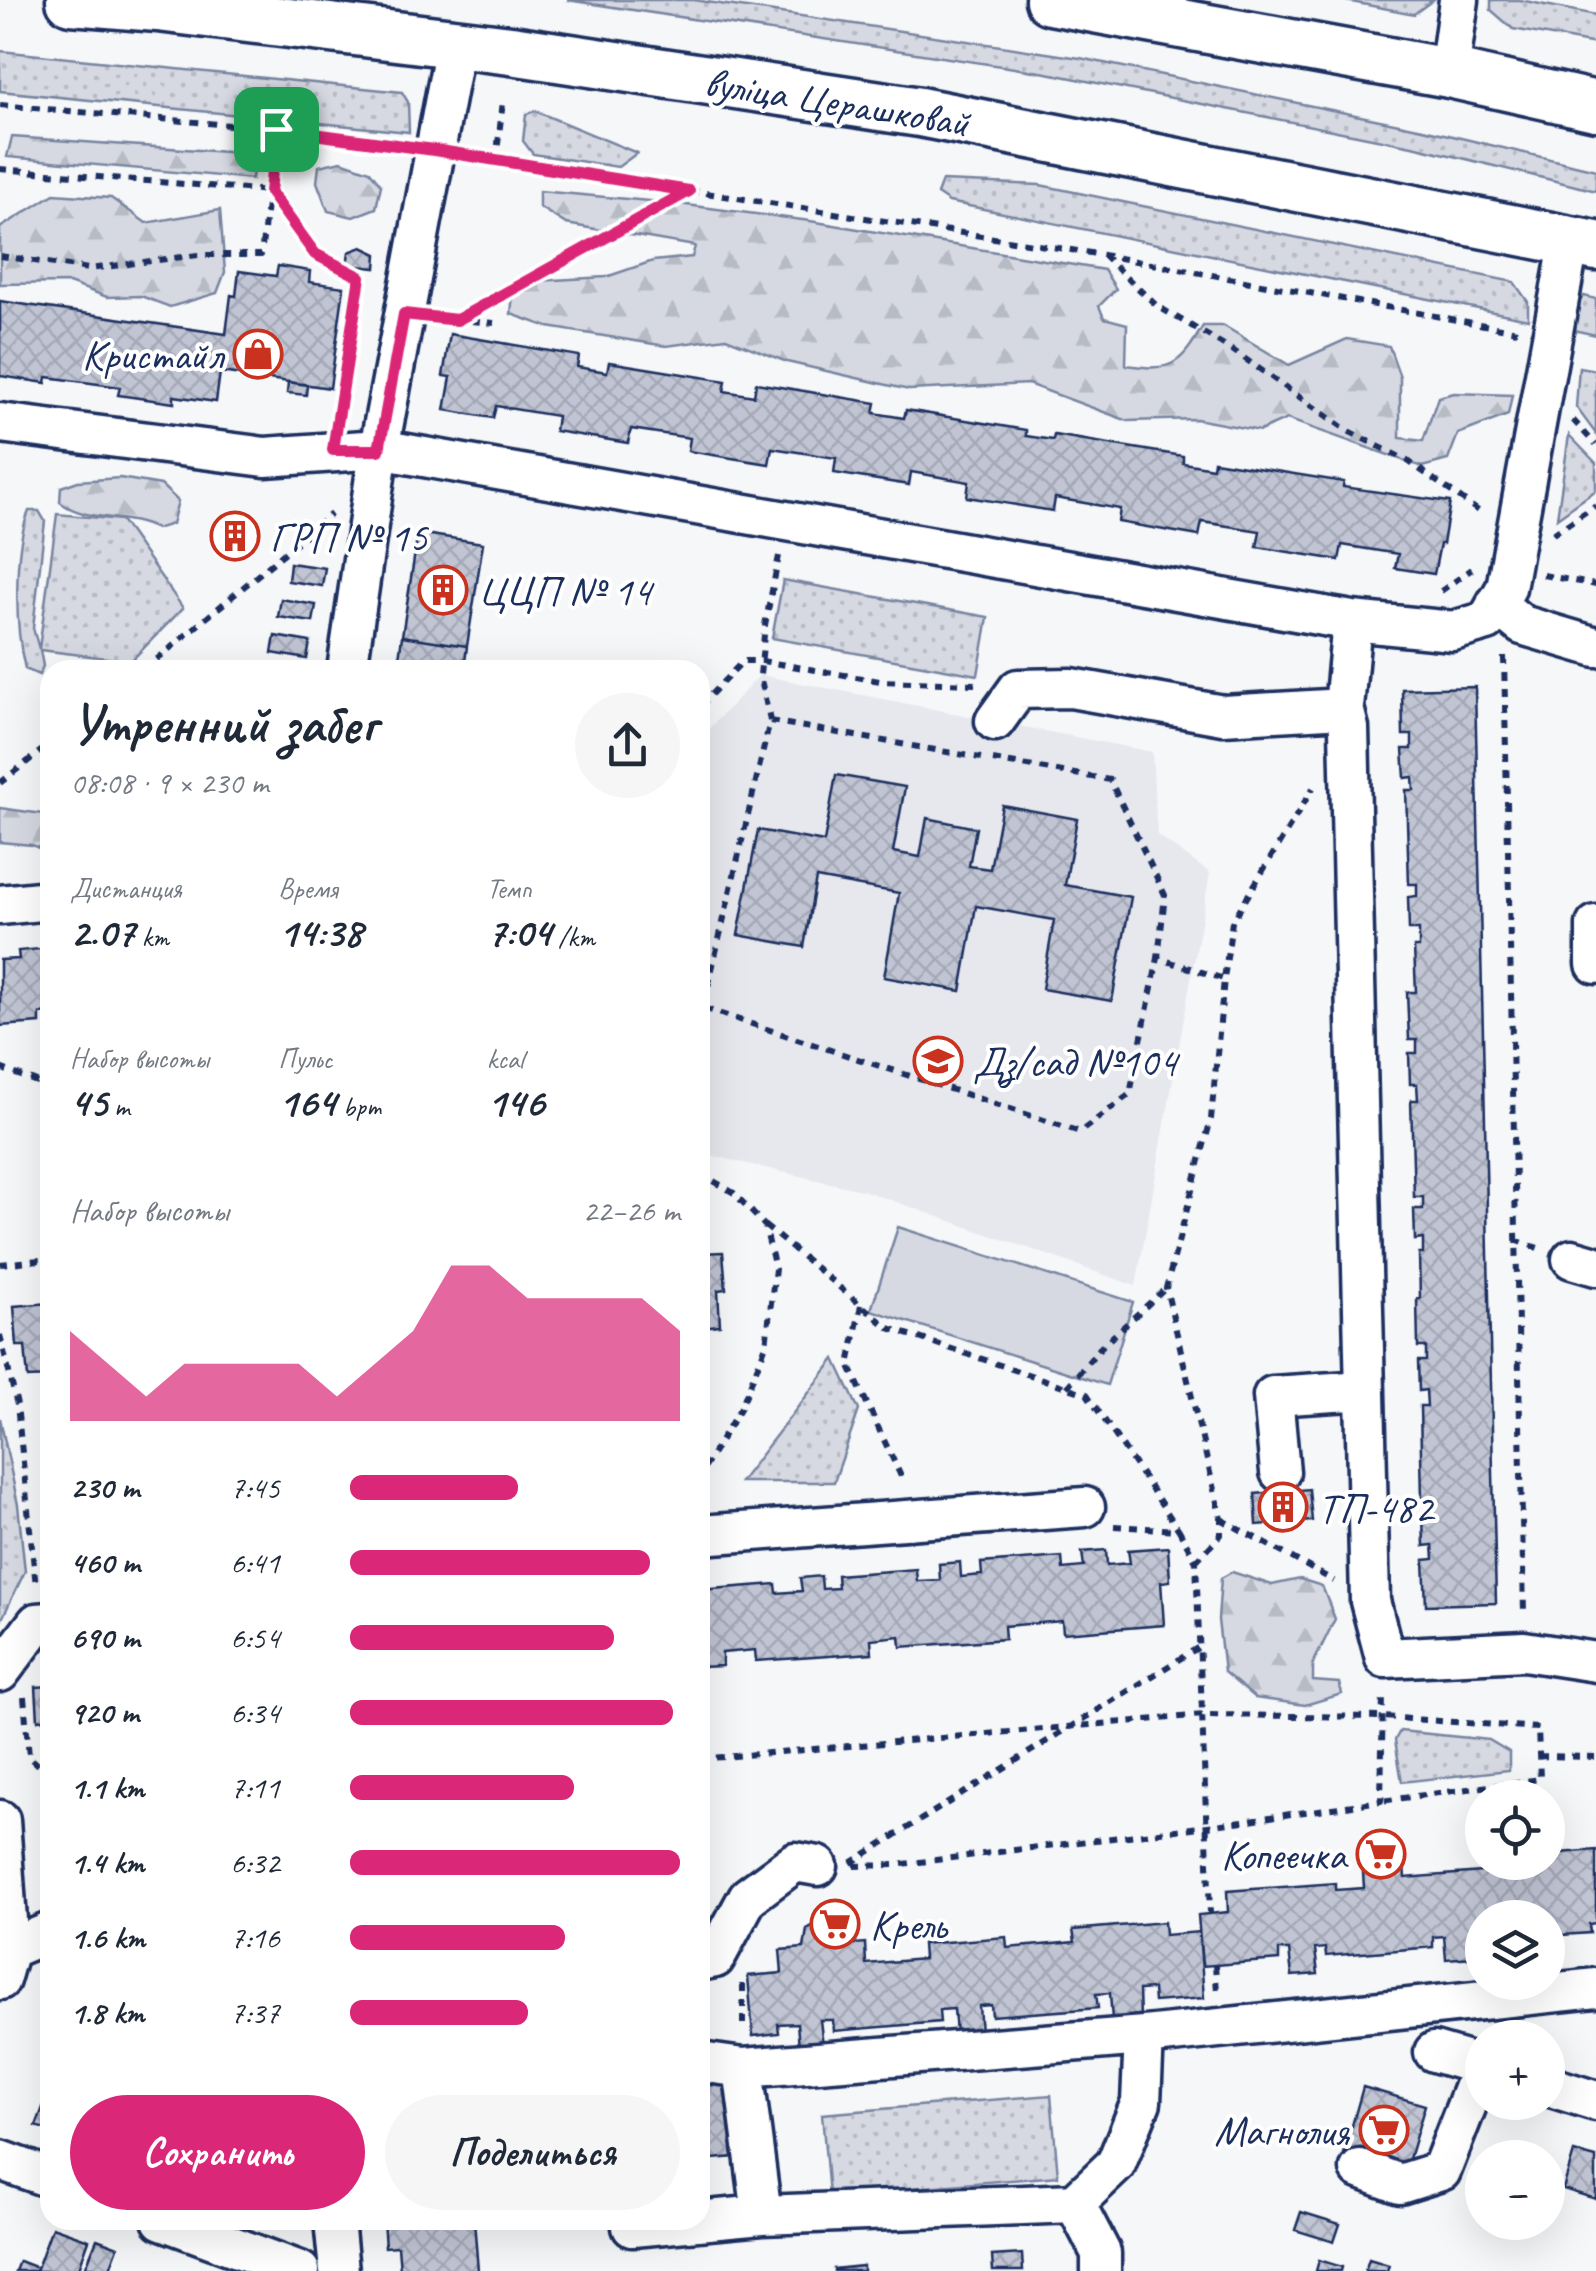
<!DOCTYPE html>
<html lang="ru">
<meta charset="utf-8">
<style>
:root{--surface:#fff;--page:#f6f6f7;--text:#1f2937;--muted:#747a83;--accent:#db2777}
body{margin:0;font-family:Caveat,sans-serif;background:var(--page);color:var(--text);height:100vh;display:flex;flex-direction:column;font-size:38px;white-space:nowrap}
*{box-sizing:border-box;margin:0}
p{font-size:32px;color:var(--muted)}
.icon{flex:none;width:55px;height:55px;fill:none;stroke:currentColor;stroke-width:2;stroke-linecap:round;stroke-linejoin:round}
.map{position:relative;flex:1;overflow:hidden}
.details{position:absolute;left:40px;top:660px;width:670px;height:1570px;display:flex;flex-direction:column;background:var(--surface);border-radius:30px;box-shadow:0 10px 40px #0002}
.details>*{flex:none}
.buttons{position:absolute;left:1465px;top:1780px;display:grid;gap:20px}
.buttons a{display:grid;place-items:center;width:100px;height:100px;border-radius:50%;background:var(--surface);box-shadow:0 10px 40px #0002;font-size:50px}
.pin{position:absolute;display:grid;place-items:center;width:85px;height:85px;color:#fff;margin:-42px;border-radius:20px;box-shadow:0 5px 15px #0006}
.round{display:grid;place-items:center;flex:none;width:105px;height:105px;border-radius:52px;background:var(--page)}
.summary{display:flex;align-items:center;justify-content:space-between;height:170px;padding:0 30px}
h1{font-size:55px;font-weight:600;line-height:75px}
.metrics{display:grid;grid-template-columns:repeat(3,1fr);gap:15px;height:170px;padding:10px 30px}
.metrics div{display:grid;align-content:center}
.metrics b{font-size:42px;font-weight:600}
.metrics small{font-size:28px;font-weight:400}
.metrics p{font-size:28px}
.chart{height:280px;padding:20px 30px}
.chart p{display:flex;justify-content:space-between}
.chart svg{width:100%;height:180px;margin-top:10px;fill:var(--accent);opacity:.7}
.primary-button{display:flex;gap:20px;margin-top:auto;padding:20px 30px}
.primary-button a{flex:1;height:115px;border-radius:60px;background:var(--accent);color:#fff;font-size:40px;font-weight:600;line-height:115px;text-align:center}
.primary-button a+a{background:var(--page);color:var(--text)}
ul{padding:0 30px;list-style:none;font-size:32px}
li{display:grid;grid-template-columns:160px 120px 1fr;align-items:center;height:75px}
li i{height:25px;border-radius:12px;background:var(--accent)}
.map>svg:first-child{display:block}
.built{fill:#e6e8ee}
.grass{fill:url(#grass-dots);stroke:#7884a0;stroke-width:2.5}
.forest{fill:url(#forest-firs);stroke:#7884a0;stroke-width:2.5}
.garden{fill:#d6d9e2;stroke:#7884a0;stroke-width:2.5}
.building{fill:url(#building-cross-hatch);stroke:#1b2f5e;stroke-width:2.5}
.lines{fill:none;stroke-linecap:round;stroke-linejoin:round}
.minor-casing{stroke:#1b2f5e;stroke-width:45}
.major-casing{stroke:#1b2f5e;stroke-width:55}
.path{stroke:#1b2f5e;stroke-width:6;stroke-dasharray:8 8;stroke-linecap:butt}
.minor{stroke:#fff;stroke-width:38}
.major{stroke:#fff;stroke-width:48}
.route-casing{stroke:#fff;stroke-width:20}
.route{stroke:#db2777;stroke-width:12}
.labels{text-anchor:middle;stroke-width:8;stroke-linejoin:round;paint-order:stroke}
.street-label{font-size:42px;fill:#1b2f5e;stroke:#fff}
.poi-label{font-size:42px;fill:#1b2f5e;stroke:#fff;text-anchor:start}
</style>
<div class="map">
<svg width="1596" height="2271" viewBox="0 0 1596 2271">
<defs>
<pattern id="grass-dots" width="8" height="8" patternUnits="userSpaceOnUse" patternTransform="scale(2.5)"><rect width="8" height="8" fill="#d6d9e2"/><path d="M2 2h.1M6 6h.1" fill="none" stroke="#b7bbc4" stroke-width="1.8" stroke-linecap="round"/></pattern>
<pattern id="forest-firs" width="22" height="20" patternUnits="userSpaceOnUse" patternTransform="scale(2.5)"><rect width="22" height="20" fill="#d6d9e2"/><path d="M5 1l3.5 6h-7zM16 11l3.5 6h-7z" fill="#b7bbc4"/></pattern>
<pattern id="building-cross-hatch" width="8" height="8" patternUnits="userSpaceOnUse" patternTransform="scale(2.5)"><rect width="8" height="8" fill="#c0c4d3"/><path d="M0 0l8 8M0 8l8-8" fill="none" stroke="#a4a9b8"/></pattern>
</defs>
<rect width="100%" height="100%" fill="#f6f7f9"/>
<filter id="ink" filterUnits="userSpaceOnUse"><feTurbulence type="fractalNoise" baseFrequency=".01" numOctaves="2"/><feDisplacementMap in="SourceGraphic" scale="20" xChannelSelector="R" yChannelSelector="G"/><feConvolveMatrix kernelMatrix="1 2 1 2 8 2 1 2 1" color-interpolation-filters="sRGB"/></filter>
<g filter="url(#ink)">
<path class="built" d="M760,675L1152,752L1157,835L1210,873L1136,1286L865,1191L700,1153V738Z"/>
<path class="grass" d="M567,0H694L1080,58L1423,129L1596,170V191L1417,147L1047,73Z
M1341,0H1433L1414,14Z
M1491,0H1520L1596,15V44L1513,29L1491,10Z
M0,51L402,92L408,102L409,132L0,91Z
M535,111L637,153L618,167L533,154L523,141L526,114Z
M942,181L1040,185L1514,282L1528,302V319L949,202L937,194Z
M1584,296L1596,299V335L1573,330L1567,316Z
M1579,367L1596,370V434L1576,407Z
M1569,435L1596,463V490L1557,518Z
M29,511H39L45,521L33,628L39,649L57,514L121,520L183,608L131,661L40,650L43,666L39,675L25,669C15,628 13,551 29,511Z
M783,580L988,617L978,675L772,638Z
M835,1359L859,1410L834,1482H740Z
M0,1418L18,1505L25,1571L0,1623Z
M1400,1731L1489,1740L1509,1752V1770L1402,1782L1395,1740Z
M1051,2095L1058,2176L829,2195L822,2114Z"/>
<path class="forest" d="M12,137L255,154L252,179L7,157Z
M341,161L370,171L381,185L376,208L353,217L328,211L317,182L319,166Z
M539,191L671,203L810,221L1104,270L1116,289L1099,306L1104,318L1127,324L1126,365C1173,372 1180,365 1203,326H1224L1289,365L1347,339L1389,346L1400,377V438L1423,441L1438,397L1454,393L1512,395L1508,415L1458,434L1448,460L1422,467L1287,419L1260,431L1196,419L1128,421L1028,384L909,390L787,362L726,338L666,346L548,327L511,314L513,294L537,281L606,277L653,261L692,257L695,246L566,224L539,207Z
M54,194L111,198L146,223L220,210L225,272L217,293L170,307L141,296L107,297L69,283L0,284V228Z
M120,478L161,485L178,501L172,524L156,529C126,513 87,523 60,502L61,487L78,481Z
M0,808L50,815V853L32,845L0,842Z
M1232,1572L1272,1585L1300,1579L1322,1586L1335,1619L1313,1664V1681L1339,1683L1342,1694L1305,1705L1255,1698L1224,1672L1218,1620L1221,1578Z"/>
<path class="garden" d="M898,1227L1133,1302L1107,1385L871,1310Z"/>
<path class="building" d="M362,247L377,254L376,268L347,265L349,252Z
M278,266L310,271L309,282L344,287L330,388L220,372L216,402L174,396V403L118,395L120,387L47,377L46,383L0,376V301L226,334L231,295L236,296L239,271L276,276Z
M450,334L579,356L577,367L607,372L609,362L726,381L724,391L754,396L756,383L876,403L874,413L904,418L906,410L1026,430V436L1053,440L1054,435L1183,456V463L1213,468L1214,461L1344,482L1343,487L1450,502L1443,544H1440L1434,574L1395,568L1398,554L1342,545L1339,560L1257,547L1260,531L1202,522L1199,536L1118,522L1120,509L1055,498L1053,511L967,497L969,482L911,472L909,485L834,473L836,458L772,448L769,464L688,451L690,438L631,429L628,443L555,431L557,416L496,406L493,418L445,410L451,377L443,376Z
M288,382L307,385L306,395L287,393Z
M224,521L248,523L245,551L222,548Z
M418,533L483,543L467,646L402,636Z
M290,563L325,568L322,586L288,581Z
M281,599L316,605L313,622L278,617Z
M275,636L310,642L307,659L272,653Z
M402,636L467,646L464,670L398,666Z
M1475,687L1496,1603L1426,1605L1424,1560L1434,1559L1433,1545L1424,1546L1423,1513H1431V1499L1422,1500L1420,1406H1427L1426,1390L1419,1391L1418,1361H1426V1347H1418L1417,1299H1420L1419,1254H1423V1239L1415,1240L1414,1209H1423V1197H1414L1411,1100H1418L1417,1084H1410L1409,1053H1417V1040H1409L1407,992H1416L1414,947H1419V930H1409L1408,897L1417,896V884H1409L1406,790H1414L1413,777L1405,778L1403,749H1412V735H1403L1402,689Z
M836,775L905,787L893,852L920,857L927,818L976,828L969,866L990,869L1002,805L1077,819L1065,885L1131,897L1112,1001L1042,989L1054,920L976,906L961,991L884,977L899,893L816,878L804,947L738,935L758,830L824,842Z
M50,948V1013L40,1014V1023L0,1026V960L19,959L18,951Z
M723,1252L726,1289L718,1290L720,1325L700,1327V1253Z
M50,1303V1377L28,1378L25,1346H17L14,1306Z
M1309,1489L1312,1521L1257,1525L1255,1494Z
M1168,1547L1170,1581L1161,1582L1164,1625L1063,1633L1062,1621L1004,1626L1005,1639L901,1647L900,1636L871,1639L872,1653L756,1661L755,1650L722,1653V1666L700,1667V1590L776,1584L777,1593L802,1591L800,1578L821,1576L822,1589L838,1588L837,1575L916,1569L917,1581L940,1580L939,1564L960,1562L961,1577L982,1575L981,1563L1062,1557L1063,1569L1084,1567L1082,1552L1106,1550L1107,1565L1130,1563L1128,1550Z
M50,1686V1759H48L45,1719L38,1720L36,1687Z
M1596,1850V1923L1589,1924L1590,1933L1548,1936V1918H1482V1939V1931L1471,1932L1474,1957L1446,1959L1444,1936L1433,1937V1947L1326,1956L1325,1948L1315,1949L1318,1974L1292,1976L1289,1950H1279V1960L1202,1966L1198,1915L1228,1912L1227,1891L1335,1883V1890L1364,1888L1362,1856L1403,1853L1405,1878L1507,1870L1506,1862H1548V1854Z
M821,1921L835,1924L841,1931L843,1945L865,1943L866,1964L923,1959L922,1944L1006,1937L1007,1948L1075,1942L1073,1930L1164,1922L1165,1935L1199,1932L1204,1998L1154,2002L1153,1989L1139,1990L1140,2017L1112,2020L1110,1993L1096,1994L1098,2008L992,2016L991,2005L979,2006L981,2032L956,2034L954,2009L939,2010L940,2022L834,2031L833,2020H820L823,2045L799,2047L797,2023L778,2024L779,2033L753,2036L748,1976L782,1973L780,1950L804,1948L807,1929Z
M732,2081L736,2157L700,2160V2084Z
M1363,2087L1425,2105L1405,2172L1344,2154Z
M50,2089V2131L36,2126Z
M1574,2152L1596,2158V2199L1563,2189Z
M1301,2212L1340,2224L1334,2242L1295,2230Z
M383,2220H474L478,2271H389L400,2270L398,2246L385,2247Z
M52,2227L89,2240L78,2271H36Z
M97,2239L118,2247L109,2271L86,2266Z
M1022,2254L1023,2271H993L992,2256Z
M1369,2259L1389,2265L1387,2271H1365Z
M1319,2260L1342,2267L1341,2271H1316Z
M19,2261L37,2268L36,2271H15Z
M863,2266V2271H834V2269Z"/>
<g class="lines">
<g class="minor-casing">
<path id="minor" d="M455,45L379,449L1352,621L1344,708L1349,728L1370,1601L1385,1658L1524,1651L1596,1662
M1449,73L1459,0
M0,423L265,457L379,449L347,670
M1496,604L1522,625L1596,647
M1352,621L1453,631L1487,621L1506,588L1570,239
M995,721L1018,689L1071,688L1223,715L1344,708
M0,905L50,900
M1596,925V964
M1572,1259L1596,1266
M1280,1472L1273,1396L1365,1390
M700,1535L1085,1507
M0,1672L37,1623L50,1622
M0,1820L9,1949
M700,1961L715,1958L748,1897L795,1862L818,1866
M0,1980L9,1949L50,1932
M700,2062L743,2068L1144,2036L1596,1988
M743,2068L762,2215L1075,2203L1101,2253V2271
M1548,2086L1596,2101
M0,2160L50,2178
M1360,2169L1400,2184L1441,2171L1482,2066L1434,2052
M1075,2203L1116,2164L1141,2102L1144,2036
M162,2220L300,2271
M334,2220L339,2271
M632,2227L762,2215"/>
</g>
<g class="major-casing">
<path id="major" d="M71,0L158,7L511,50L920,112L1596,246
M1050,0L1449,73L1596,106"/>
</g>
<path class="path" d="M0,105L276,129L402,146
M469,156L1103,255L1517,331
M496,161L503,101
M0,169L270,191L315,254L360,277L338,416
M1103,255L1157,306L1231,349L1348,431L1408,461L1484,515
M0,256L89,269L198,255H261L276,129
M440,318L494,323
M457,319L688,191
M1573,420L1596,445
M1553,534L1596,505
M779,556L765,625L760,675L770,721L703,1008L1080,1132L1130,1094L1158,958L1224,979
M1543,575L1596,585
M1441,591L1472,569
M1504,657L1524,1614
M144,670L331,514
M700,706L743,661H762L880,681L977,684
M770,721L981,758
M993,760L1110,780L1165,895L1158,958
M0,783L50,744
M0,1068L50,1087
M700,1173L734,1193L765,1226L775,1269L766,1345L741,1407L700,1474
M765,1226L889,1328L1087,1394L1179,1530
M1515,1240L1538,1248
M0,1264L50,1259
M861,1305L849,1365L904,1483
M0,1335L17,1405L36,1586
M1067,1387L1100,1348L1166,1288
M1221,1519L1334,1581
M1114,1526L1179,1530L1196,1561L1210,1914
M1196,1561L1221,1535V1519L1166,1288L1211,1119L1224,979L1232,922L1313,788
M24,1697L29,1757L50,1777
M1539,1756L1596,1757
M700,1759L1204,1715L1383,1717L1538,1728L1540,1779L1381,1801
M851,1863L1199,1647
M854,1866L895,1865L1208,1826L1381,1801L1383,1695
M1215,1965L1217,1991
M743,1984V2031"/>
<use href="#minor" class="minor"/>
<use href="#major" class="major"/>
</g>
</g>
<g class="lines" filter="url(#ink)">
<g class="route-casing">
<path id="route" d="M276,129L434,150L689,191L457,320L404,314L379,450H333L360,277L315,254L270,192Z"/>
</g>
<use href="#route" class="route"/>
</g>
<defs>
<g id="shop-ring" transform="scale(2.5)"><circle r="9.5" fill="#fff" stroke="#c8321e" stroke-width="1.5"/><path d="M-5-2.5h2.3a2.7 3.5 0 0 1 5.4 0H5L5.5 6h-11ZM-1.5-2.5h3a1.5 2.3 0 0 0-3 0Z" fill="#c8321e"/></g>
<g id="building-ring" transform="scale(2.5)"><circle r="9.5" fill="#fff" stroke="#c8321e" stroke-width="1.5"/><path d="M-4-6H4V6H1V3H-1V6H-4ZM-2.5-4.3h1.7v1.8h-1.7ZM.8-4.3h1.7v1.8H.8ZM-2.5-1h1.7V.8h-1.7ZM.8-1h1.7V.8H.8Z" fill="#c8321e"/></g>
<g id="school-ring" transform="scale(2.5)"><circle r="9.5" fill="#fff" stroke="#c8321e" stroke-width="1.5"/><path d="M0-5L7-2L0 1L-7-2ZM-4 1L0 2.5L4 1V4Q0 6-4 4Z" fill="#c8321e"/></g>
<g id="supermarket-ring" transform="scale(2.5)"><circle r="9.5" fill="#fff" stroke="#c8321e" stroke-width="1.5"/><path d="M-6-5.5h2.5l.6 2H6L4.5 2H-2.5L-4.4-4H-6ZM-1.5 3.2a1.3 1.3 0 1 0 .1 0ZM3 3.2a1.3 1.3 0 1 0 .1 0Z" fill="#c8321e"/></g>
</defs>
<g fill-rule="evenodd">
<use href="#shop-ring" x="258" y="354"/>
<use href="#building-ring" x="235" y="536"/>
<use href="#building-ring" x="443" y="590"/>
<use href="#school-ring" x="938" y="1061"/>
<use href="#building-ring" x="1283" y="1507"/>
<use href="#supermarket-ring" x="1381" y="1854"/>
<use href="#supermarket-ring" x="835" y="1924"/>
<use href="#supermarket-ring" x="1384" y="2130"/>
</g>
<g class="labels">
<g class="street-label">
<text transform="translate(837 101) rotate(9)" y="15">вуліца Церашковай</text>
</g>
<g class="poi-label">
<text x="223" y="369" text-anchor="end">Кристайл</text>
<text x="270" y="551">ГРП № 15</text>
<text x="478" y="605">ЦЦП № 14</text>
<text x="973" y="1076">Дз/сад №104</text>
<text x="1318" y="1522">ТП-482</text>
<text x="1346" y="1869" text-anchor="end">Копеечка</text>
<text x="870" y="1939">Крель</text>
<text x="1349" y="2145" text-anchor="end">Магнолия</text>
</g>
</g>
</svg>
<div class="buttons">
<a><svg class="icon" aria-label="locate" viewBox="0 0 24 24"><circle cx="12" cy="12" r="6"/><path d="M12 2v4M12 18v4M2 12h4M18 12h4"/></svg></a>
<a><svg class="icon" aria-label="layers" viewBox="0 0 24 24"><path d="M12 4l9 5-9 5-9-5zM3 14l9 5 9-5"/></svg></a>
<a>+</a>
<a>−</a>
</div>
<div class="pin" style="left:276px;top:129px;background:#1e9e55"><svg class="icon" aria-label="arrive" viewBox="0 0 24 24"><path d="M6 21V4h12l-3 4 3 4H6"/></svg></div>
<section class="details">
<div class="summary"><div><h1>Утренний забег</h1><p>08:08 · 9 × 230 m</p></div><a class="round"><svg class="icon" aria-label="share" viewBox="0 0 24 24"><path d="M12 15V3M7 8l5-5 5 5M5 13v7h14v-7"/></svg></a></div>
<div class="metrics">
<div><p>Дистанция</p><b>2.07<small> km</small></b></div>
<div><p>Время</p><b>14:38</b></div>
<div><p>Темп</p><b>7:04<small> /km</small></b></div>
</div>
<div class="metrics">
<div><p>Набор высоты</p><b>45<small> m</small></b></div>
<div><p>Пульс</p><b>164<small> bpm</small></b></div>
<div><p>kcal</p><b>146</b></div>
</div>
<div class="chart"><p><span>Набор высоты</span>22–26 m</p>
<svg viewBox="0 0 160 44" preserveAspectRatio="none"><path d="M0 44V22L10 30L20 38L30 30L40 30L50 30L60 30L70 38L80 30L90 22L100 6L110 6L120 14L130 14L140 14L150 14L160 22V44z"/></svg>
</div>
<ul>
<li><b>230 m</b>7:45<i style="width:51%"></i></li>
<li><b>460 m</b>6:41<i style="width:91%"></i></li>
<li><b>690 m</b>6:54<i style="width:80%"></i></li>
<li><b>920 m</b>6:34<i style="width:98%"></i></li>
<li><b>1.1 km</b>7:11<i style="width:68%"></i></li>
<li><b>1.4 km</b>6:32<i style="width:100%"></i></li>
<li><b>1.6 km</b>7:16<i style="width:65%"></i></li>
<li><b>1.8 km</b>7:37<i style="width:54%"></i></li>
</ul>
<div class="primary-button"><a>Сохранить</a><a>Поделиться</a></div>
</section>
</div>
